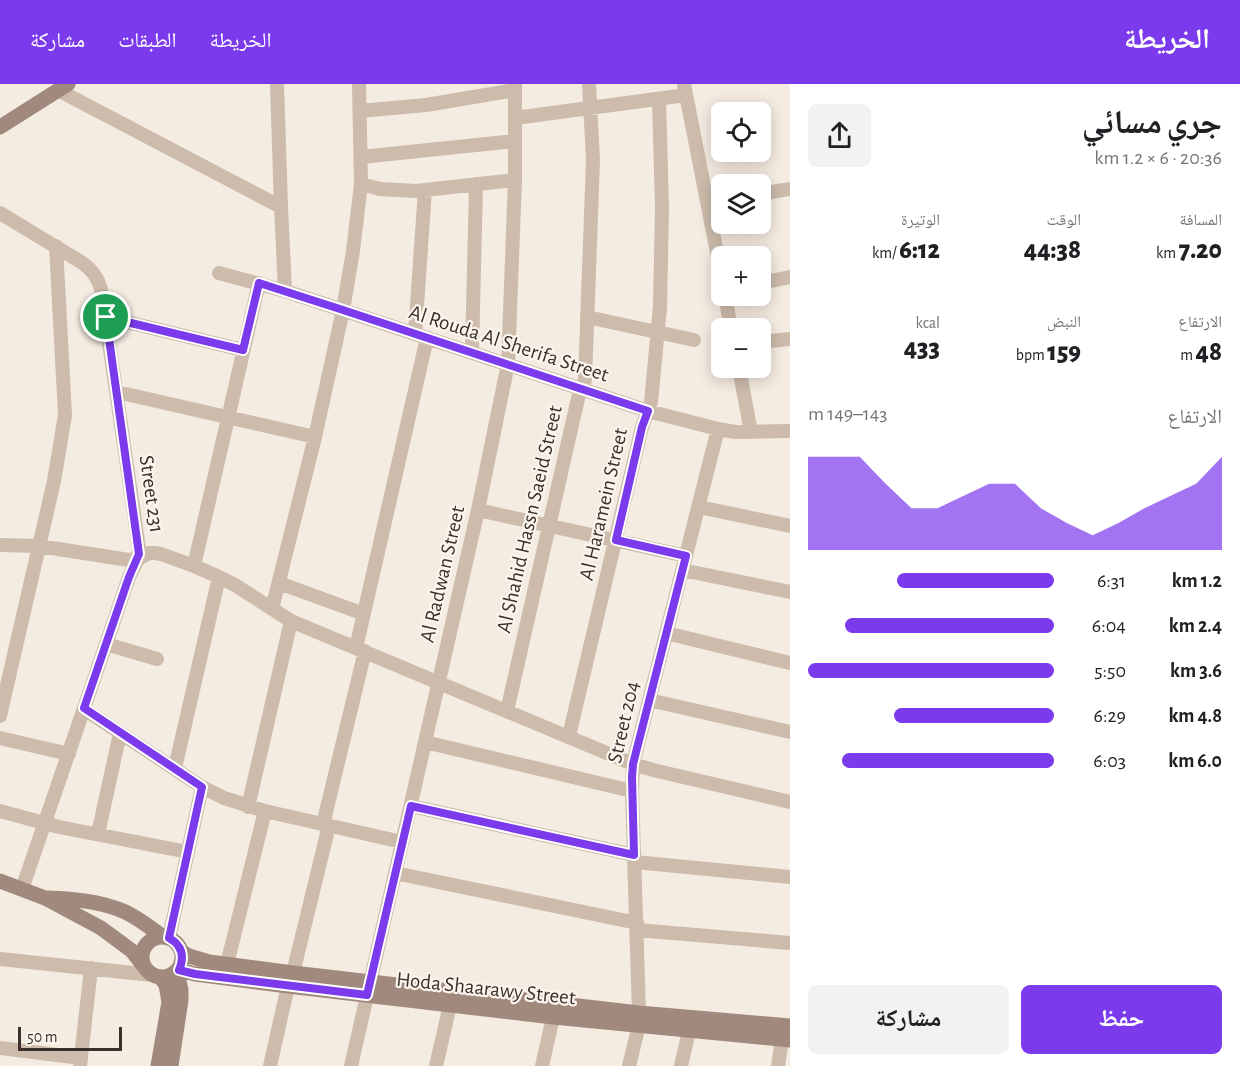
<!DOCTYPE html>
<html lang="ar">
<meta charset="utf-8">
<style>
:root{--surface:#fff;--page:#f2f2f2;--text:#202124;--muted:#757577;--accent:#7c3aed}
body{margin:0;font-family:"Alegreya Sans","Noto Naskh Arabic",sans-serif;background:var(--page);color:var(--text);direction:rtl;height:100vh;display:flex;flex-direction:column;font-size:22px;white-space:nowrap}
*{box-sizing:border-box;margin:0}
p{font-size:20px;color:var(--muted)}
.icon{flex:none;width:33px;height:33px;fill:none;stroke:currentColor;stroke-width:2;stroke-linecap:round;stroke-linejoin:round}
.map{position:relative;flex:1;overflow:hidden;direction:ltr}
.sheet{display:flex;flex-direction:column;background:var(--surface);width:450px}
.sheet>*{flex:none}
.buttons{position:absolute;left:711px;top:18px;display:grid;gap:12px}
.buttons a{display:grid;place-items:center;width:60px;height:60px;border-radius:9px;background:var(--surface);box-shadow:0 3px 15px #0003;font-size:30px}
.scale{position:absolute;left:18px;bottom:15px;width:104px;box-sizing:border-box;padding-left:6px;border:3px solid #3b302b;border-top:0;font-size:16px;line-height:21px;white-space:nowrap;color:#3b302b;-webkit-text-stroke:4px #fbf5ee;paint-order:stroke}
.pin{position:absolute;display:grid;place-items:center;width:51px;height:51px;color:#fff;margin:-26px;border:3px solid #fff;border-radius:50%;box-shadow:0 2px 6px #0007}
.round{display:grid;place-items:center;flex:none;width:63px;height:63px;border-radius:9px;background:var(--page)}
.headline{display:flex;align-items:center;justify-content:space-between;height:102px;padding:0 18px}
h1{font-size:33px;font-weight:800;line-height:45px}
.stats{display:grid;grid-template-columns:repeat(3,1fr);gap:9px;height:102px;padding:6px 18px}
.stats div{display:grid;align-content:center}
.stats b{font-size:26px;font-weight:800}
.stats small{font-size:16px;font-weight:400}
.stats p{font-size:16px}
.chart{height:168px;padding:12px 18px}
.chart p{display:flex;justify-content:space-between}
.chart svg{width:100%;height:108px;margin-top:6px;fill:var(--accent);opacity:.7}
.primary-button{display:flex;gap:12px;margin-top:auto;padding:12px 18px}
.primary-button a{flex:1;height:69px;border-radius:9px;background:var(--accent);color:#fff;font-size:24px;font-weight:800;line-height:69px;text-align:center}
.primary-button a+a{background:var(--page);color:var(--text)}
ul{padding:0 18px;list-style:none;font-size:20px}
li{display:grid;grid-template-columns:96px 72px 1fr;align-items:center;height:45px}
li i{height:15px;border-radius:8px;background:var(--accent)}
header{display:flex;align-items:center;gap:36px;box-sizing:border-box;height:84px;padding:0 30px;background:var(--accent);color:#fff}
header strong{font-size:28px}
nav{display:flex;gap:33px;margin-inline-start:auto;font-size:21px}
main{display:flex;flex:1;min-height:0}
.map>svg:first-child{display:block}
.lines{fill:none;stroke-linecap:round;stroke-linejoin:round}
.street{stroke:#cdbbac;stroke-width:14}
.secondary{stroke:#a18a7d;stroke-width:15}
.route-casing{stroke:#fff;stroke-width:12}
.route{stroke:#7c3aed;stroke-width:8}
.labels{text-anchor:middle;stroke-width:4.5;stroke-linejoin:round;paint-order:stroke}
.street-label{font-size:21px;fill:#3b302b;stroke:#fbf5ee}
</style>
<header>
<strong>الخريطة</strong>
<nav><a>الخريطة</a><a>الطبقات</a><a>مشاركة</a></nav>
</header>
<main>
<section class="sheet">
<div class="headline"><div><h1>جري مسائي</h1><p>20:36 · 6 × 1.2 km</p></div><a class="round"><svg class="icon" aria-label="share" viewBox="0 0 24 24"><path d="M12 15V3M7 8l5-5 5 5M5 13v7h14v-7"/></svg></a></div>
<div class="stats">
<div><p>المسافة</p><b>7.20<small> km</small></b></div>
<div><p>الوقت</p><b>44:38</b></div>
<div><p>الوتيرة</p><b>6:12<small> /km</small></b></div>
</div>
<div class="stats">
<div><p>الارتفاع</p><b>48<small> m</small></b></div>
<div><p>النبض</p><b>159<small> bpm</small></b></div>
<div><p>kcal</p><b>433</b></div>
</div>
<div class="chart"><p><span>الارتفاع</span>143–149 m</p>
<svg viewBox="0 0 160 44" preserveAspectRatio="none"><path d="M0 44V6L10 6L20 6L30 17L40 27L50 27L60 22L70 17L80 17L90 27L100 33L110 38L120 33L130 27L140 22L150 17L160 6V44z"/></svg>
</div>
<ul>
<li><b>1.2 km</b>6:31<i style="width:64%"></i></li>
<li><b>2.4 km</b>6:04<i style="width:85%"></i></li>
<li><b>3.6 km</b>5:50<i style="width:100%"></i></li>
<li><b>4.8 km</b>6:29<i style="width:65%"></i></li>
<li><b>6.0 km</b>6:03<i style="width:86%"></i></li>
</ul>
<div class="primary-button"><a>حفظ</a><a>مشاركة</a></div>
</section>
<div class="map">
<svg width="790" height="982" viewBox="0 0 790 982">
<rect width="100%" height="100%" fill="#f4ebe1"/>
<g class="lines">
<path class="street" d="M277,0L281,123L285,207
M684,0L722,194
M58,6L281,123
M360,27L426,21L515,6
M515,34L686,11
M361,73L515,57
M361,100L380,105L416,107L515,96
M760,110L790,105
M0,129L81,178C93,186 100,196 102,211L139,464L138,475L129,493L22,805
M219,189L285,207L648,327L718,345L735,348L790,347
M760,199L790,193
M725,212L731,244
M106,233L243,266
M587,233L694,256
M415,250L425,106
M760,258L790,255
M472,269L476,100
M739,284L751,348
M117,308L315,353
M699,423L790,442
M478,426L686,472
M0,461L39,462L129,476L138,475L149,469H155L161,470L194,482L219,493L235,501L291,537L633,680L653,686L790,718
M194,482L259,199
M682,486L790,508
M279,499L364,530
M272,525L315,353L343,226L353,167L361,100L359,0
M666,549L790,579
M106,560L157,575
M356,564L427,254
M649,616L790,648
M84,625L202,703L224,714L265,727L402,758
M507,627L579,310L583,302L585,296L593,76L589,0
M0,632L54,397L65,331L56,162
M569,652L642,343L651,318L660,223L662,124L659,15
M0,654L69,670
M425,658L632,707
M175,684L219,493
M411,722L634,771
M248,723L291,537
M0,727L59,743L188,768
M98,750L120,649
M635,778L790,793
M395,789L637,839
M637,846L790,859
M169,854L202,703
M0,875L152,891
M227,880L265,727
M293,889L327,750L325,732L365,567
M0,964L81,974
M80,982L91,884
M270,982L288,902
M351,982L478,426L508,280L515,96V0
M436,982L450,921
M542,982L553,933
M629,982L639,941V929L632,707L633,680L718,345
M681,982L689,947
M778,982L782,955"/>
<path class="secondary" d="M0,43L68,0
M0,797L45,814L101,844L132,867L143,881
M48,814C73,815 99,817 123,827C137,833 150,843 163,853
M142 873a20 20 0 1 1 40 0a20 20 0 1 1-40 0Z
M182,868L189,872L209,878L293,889L639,929L790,942
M179,886L195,890L288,902L553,933L790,956
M158,982L169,918L166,901L161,894
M171,982L181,916V906L177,888"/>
</g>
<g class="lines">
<g class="route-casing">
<path id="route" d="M259,199L343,226L648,327L642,343L616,456L686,472L633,680L632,693L634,771L411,722L367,911L195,890L179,886C185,872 182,861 169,854L202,703L84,624L129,493L139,470L106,233L243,266Z"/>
</g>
<use href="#route" class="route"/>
</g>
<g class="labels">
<g class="street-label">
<text transform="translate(509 259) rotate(18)" y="7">Al Rouda Al Sherifa Street</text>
<text transform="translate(152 410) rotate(82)" y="7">Street 231</text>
<text transform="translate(603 420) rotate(-77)" y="7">Al Haramein Street</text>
<text transform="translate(529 435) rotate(-77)" y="7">Al Shahid Hassn Saeid Street</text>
<text transform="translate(442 490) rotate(-77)" y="7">Al Radwan Street</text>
<text transform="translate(623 638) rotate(-77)" y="7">Street 204</text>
<text transform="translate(486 904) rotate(6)" y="7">Hoda Shaarawy Street</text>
</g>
</g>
</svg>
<div class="buttons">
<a><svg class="icon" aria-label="locate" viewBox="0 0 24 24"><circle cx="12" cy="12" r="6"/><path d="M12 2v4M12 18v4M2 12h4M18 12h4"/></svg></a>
<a><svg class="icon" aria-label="layers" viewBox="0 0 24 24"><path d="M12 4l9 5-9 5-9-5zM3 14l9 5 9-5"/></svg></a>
<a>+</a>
<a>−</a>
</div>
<div class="scale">50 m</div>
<div class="pin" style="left:106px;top:233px;background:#1e9e55"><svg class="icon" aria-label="arrive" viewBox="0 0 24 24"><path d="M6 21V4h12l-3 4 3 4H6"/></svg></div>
</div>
</main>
